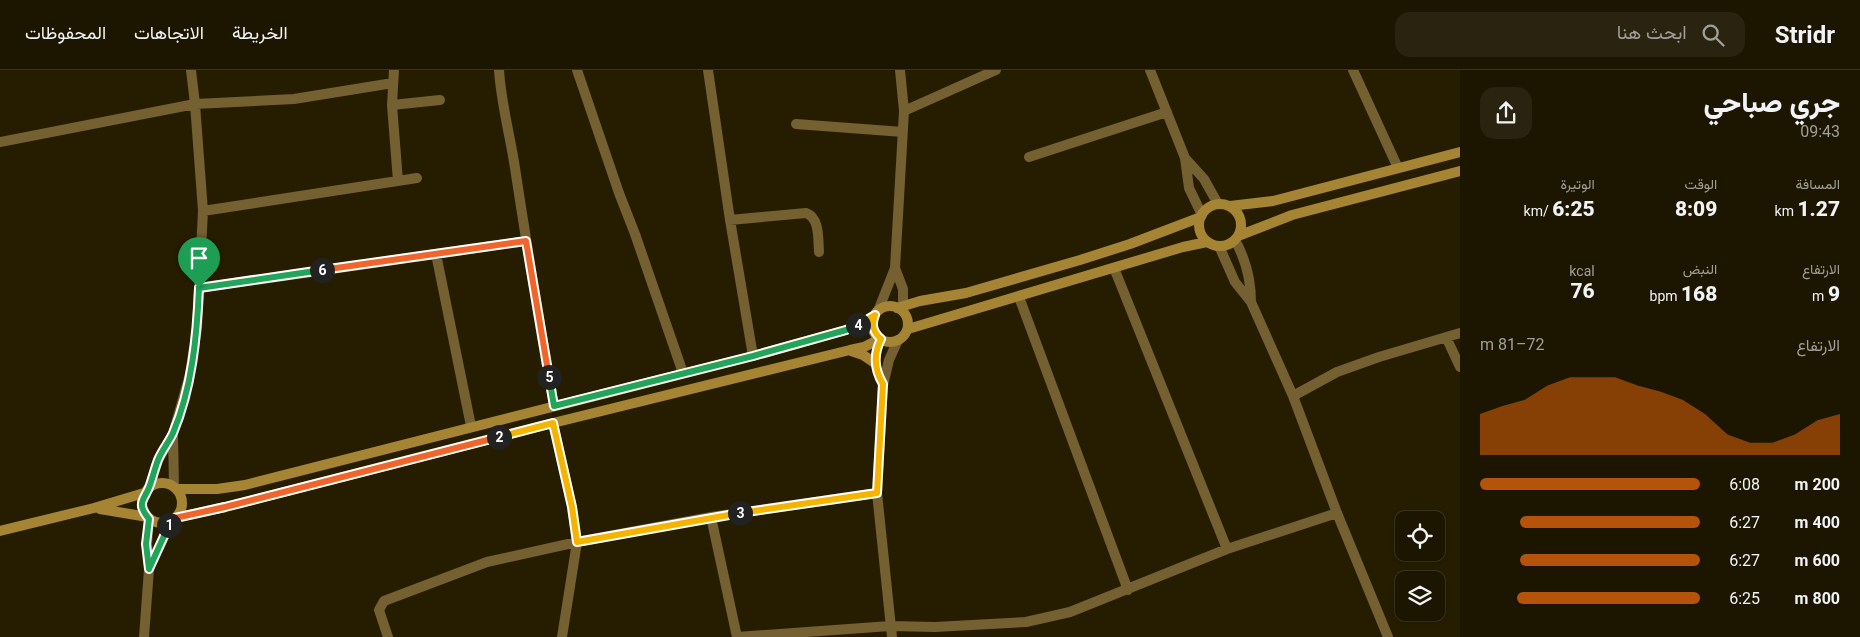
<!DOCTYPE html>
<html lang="ar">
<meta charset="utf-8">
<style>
:root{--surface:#1c1601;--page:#292310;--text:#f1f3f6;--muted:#a09f99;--line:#3a3523;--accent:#b45309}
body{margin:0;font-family:Roboto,Vazirmatn,sans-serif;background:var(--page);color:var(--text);direction:rtl;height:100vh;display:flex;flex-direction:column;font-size:19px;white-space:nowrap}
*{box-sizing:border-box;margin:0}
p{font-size:16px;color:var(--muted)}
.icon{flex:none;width:28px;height:28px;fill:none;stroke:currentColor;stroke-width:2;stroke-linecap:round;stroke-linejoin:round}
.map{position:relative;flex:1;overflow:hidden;direction:ltr}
.details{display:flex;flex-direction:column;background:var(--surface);width:400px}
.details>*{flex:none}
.controls{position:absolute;left:1395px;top:441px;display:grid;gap:10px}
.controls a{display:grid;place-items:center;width:50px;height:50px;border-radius:10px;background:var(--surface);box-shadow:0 1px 4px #0004,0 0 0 1px var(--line);font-size:25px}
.pin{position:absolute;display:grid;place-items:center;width:42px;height:42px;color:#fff;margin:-51px -21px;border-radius:50% 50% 50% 0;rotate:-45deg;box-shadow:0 0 5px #0007}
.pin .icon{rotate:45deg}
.km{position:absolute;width:25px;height:25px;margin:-12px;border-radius:50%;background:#222;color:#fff;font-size:14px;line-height:25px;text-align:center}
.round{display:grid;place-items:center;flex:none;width:52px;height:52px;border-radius:15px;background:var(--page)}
.overview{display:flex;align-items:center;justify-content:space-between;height:85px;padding:0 20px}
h1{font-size:28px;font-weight:800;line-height:38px}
.stats{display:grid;grid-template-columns:repeat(3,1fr);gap:8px;height:85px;padding:5px 20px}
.stats div{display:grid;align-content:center}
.stats b{font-size:21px;font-weight:800}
.stats small{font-size:14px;font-weight:400}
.stats p{font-size:14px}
.chart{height:140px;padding:10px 20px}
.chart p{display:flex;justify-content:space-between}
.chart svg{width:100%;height:90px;margin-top:5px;fill:var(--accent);opacity:.7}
ul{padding:0 20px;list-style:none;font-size:16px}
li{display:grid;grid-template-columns:80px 60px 1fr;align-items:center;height:38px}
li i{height:12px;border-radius:6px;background:var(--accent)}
header{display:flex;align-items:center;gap:30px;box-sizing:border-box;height:70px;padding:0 25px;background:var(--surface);border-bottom:1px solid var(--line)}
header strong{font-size:24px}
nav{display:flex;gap:28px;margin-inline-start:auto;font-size:18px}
.search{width:350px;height:45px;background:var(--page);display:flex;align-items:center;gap:12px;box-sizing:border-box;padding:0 18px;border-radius:15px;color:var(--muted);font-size:19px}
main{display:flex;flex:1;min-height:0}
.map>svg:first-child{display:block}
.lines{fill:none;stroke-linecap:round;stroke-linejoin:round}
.street{stroke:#746030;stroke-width:10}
.secondary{stroke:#a58534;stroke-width:10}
.split-1-casing{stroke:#fff;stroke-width:10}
.split-2-casing{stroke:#fff;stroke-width:10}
.split-3-casing{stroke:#fff;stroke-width:10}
.split-4-casing{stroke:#fff;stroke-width:10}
.split-5-casing{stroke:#fff;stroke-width:10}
.split-6-casing{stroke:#fff;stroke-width:10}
.split-7-casing{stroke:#fff;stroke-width:10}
.split-1{stroke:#22a559;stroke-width:6}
.split-2{stroke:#f0652b;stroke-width:6}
.split-3{stroke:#f5b400;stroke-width:6}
.split-4{stroke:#f5b400;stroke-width:6}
.split-5{stroke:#22a559;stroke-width:6}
.split-6{stroke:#f0652b;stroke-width:6}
.split-7{stroke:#22a559;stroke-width:6}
</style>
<header>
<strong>Stridr</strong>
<div class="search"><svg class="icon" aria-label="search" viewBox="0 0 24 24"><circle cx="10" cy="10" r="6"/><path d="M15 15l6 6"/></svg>ابحث هنا</div>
<nav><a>الخريطة</a><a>الاتجاهات</a><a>المحفوظات</a></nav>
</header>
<main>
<section class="details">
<div class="overview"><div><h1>جري صباحي</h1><p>09:43</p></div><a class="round"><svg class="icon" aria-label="share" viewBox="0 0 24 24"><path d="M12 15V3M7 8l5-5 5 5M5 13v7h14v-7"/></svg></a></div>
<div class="stats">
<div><p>المسافة</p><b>1.27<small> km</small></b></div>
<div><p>الوقت</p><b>8:09</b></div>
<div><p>الوتيرة</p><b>6:25<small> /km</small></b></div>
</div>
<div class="stats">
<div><p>الارتفاع</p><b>9<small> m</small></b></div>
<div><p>النبض</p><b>168<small> bpm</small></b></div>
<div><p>kcal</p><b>76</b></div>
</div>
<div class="chart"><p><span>الارتفاع</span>72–81 m</p>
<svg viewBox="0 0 160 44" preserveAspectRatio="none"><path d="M0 44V24L10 20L20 17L30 10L40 6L50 6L60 6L70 10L80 13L90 17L100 24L110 34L120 38L130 38L140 34L150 27L160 24V44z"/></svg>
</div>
<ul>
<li><b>200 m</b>6:08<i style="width:100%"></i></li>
<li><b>400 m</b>6:27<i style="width:82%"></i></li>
<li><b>600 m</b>6:27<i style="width:82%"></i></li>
<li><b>800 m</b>6:25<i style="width:83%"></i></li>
</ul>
</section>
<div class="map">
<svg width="1460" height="567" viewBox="0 0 1460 567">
<rect width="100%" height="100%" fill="#261d01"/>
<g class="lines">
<path class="street" d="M394,0L392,35L440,30
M499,0C501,33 510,65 515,98C527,177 540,256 554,336
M577,0L619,123L635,164L683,303
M708,0L730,150L753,286
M1150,0L1185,88L1189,118L1202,145
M1353,0L1398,98
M392,35L398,111
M904,41L996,0
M796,54L903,62
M0,72L195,34L294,29L393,13
M1029,87L1167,42
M1185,88L1204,109L1218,134
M203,141L417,108
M730,150L806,143C820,148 818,169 819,182
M1235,170C1246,190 1251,209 1251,232
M1219,176L1235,212L1251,232L1293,326L1337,443L1388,567
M436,184L471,356
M895,198L903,219V241
M1114,198L1227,479
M199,218L526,171
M1019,227L1128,520
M878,241L895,198L904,41L900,0
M1446,267L1460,297
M881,269C873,285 874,299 883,315
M1293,326L1337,302L1379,287L1460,263
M553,353L572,437L577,472L562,567
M173,365L174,417
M149,418L158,390L173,364L190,304L197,258L203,141L195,34L191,0
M711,447L737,567
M149,497L147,474L149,449
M144,567L149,499L172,450
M388,567L379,540L384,531L487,492L577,472L711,447L877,423
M737,567L890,556L935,557L1026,552L1070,542L1227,479L1337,443
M892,567L877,423L883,315L889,290L898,270"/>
<path class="secondary" d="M1199 155a21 21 0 1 1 42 0a21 21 0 1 1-42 0Z
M1230,136L1273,131L1460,82
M1238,166L1292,145L1460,101
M872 254a18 18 0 1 1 36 0a18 18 0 1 1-36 0Z
M897,238L920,231L966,223L1080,190L1130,174L1201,147
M908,259L1183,177L1207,172
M851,281L863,285L875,293
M142 433a20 20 0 1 1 40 0a20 20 0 1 1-40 0Z
M176,419H217L245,415L753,286L846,260L861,254L875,245
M100,439L148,447
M175,448L225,437L553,353L850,280L864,277L880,269
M0,461L94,438L144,423"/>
</g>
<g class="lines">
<g class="split-1-casing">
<path id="split-1" d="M169,455L149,499L146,474L149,449C135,432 145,430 150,415C153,406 155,398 158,390C162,380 169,372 173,363C192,318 197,266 199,218"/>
</g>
<g class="split-2-casing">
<path id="split-2" d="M169,455L175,448L225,437L499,367"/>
</g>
<g class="split-3-casing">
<path id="split-3" d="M499,367L553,353L572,437L577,472L740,443"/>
</g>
<g class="split-4-casing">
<path id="split-4" d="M740,443L877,423L883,314C874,299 873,285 881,269C873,262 871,255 875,245L858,255"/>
</g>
<g class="split-5-casing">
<path id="split-5" d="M549,307L554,336L753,286L846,260L858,255"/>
</g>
<g class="split-6-casing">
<path id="split-6" d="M322,200L526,171L549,307"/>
</g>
<g class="split-7-casing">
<path id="split-7" d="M199,218L322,200"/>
</g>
<use href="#split-1" class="split-1"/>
<use href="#split-2" class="split-2"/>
<use href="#split-3" class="split-3"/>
<use href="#split-4" class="split-4"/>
<use href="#split-5" class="split-5"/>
<use href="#split-6" class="split-6"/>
<use href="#split-7" class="split-7"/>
</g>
</svg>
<div class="controls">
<a><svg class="icon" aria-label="locate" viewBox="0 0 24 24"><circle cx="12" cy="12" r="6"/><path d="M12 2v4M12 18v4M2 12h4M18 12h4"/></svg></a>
<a><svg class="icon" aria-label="layers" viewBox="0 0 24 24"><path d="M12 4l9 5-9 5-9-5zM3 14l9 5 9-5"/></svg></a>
</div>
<div class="pin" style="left:199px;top:218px;background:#1e9e55"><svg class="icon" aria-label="arrive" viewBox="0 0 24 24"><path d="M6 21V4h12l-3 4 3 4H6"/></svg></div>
<b class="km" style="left:169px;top:455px">1</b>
<b class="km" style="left:499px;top:367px">2</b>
<b class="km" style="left:740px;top:443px">3</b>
<b class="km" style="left:858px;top:255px">4</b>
<b class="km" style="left:549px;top:307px">5</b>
<b class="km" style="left:322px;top:200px">6</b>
</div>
</main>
